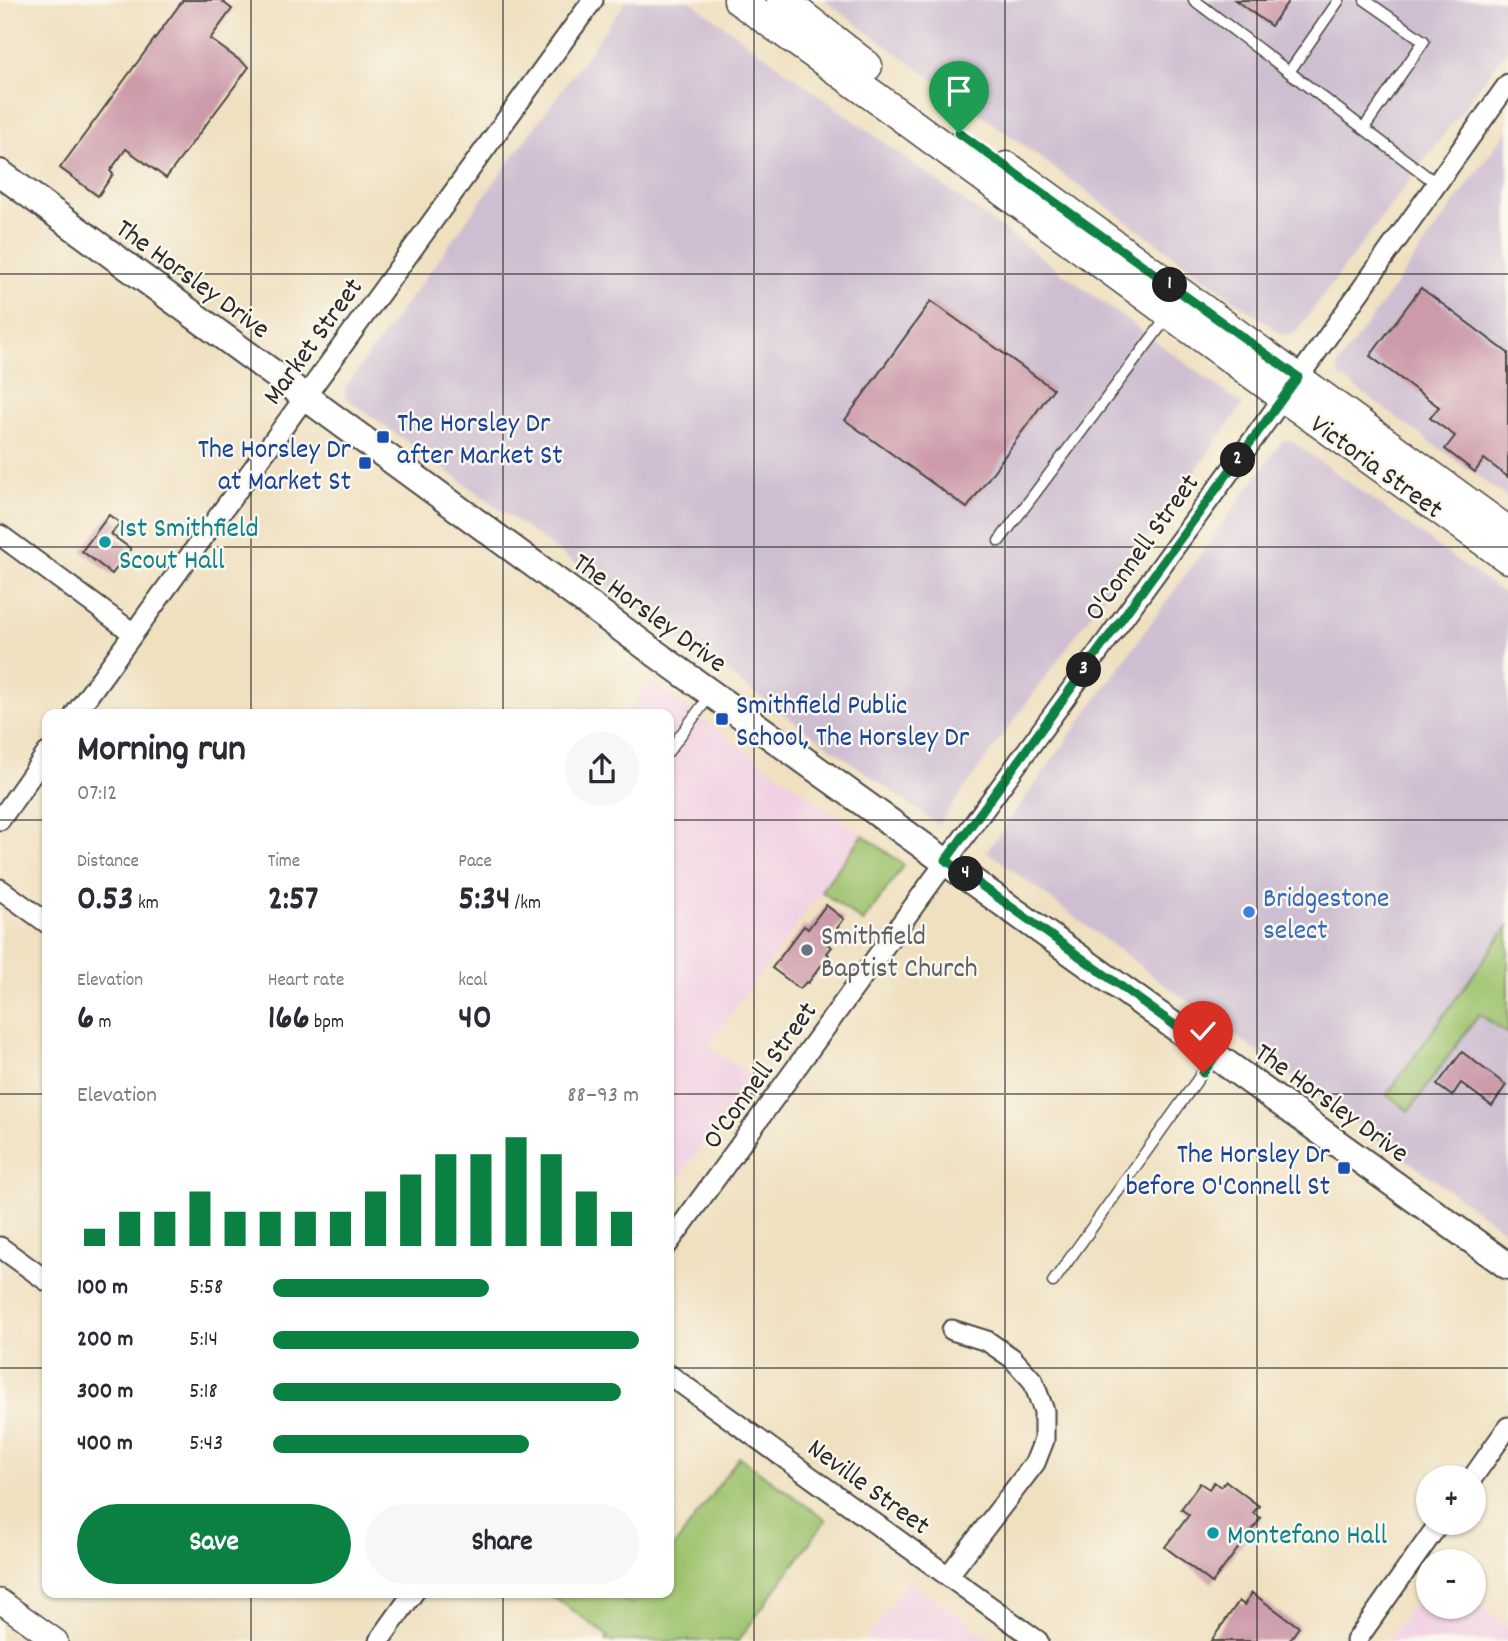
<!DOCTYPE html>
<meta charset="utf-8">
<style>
:root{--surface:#fff;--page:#f7f7f7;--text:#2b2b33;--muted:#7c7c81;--accent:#0b8043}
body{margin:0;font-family:Dekko,sans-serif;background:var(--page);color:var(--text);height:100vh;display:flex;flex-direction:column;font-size:26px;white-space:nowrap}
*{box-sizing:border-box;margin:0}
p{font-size:23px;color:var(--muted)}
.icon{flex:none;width:38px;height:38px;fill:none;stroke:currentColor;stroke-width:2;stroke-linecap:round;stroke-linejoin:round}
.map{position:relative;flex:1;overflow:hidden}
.side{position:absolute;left:42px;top:709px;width:632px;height:889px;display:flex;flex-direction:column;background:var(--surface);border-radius:14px;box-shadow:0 2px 5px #0004}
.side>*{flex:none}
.buttons{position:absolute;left:1416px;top:1465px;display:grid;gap:14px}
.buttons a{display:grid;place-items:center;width:70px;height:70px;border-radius:50%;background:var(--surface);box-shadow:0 2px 5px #0004;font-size:35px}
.pin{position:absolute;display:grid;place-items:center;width:60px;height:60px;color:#fff;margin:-72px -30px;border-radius:50% 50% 50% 0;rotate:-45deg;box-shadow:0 0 7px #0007}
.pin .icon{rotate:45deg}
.km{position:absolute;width:35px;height:35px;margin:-18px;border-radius:50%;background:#222;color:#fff;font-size:19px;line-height:35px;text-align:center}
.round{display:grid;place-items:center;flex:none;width:74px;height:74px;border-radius:37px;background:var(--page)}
.summary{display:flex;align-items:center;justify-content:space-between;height:119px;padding:0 35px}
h1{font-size:38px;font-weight:700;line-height:52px}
.metrics{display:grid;grid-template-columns:repeat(3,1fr);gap:10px;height:119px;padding:7px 35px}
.metrics div{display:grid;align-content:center}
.metrics b{font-size:35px;font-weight:700}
.metrics small{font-size:19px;font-weight:400}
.metrics p{font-size:19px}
.chart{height:196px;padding:14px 35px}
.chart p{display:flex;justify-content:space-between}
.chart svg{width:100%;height:126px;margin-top:7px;stroke:var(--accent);stroke-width:6}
.action{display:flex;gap:14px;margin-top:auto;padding:14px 35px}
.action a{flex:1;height:80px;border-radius:42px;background:var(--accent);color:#fff;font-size:28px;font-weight:700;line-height:80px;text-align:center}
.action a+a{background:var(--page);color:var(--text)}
ul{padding:0 35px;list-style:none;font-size:23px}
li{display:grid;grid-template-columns:112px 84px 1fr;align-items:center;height:52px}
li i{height:18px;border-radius:9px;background:var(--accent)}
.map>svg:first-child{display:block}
.built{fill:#f1d0e3}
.industrial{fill:#cebed1}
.green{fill:#9dc26d;stroke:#64764c;stroke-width:2}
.building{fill:#cc9aa9}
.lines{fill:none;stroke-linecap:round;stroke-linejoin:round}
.service-casing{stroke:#484641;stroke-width:13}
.minor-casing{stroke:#484641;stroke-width:23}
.tertiary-casing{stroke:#484641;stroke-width:26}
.secondary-casing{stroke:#484641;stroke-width:30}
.primary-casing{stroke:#484641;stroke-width:33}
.service{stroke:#fff;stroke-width:10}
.minor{stroke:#fff;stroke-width:19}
.tertiary{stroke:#fff;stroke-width:23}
.secondary{stroke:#fff;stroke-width:26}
.primary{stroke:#fff;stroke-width:30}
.route-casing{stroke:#fff;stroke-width:14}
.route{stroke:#0b8043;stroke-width:9}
.grid{fill:none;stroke:#2b2b2b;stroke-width:2;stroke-opacity:0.55}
.transit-dot{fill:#1a4fb4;stroke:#fbf7ec;stroke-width:2.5}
.culture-dot{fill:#0f9aa8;stroke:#fbf7ec;stroke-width:2.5}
.shop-dot{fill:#3f7fe0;stroke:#fbf7ec;stroke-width:2.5}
.worship-dot{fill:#6b7280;stroke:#fbf7ec;stroke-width:2.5}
.labels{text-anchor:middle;stroke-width:5;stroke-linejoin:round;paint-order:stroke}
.street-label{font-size:28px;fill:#2b2b2b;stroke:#fbf7ec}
.transit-label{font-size:28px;fill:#164399;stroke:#fbf7ec;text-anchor:start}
.culture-label{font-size:28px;fill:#0d838f;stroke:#fbf7ec;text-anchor:start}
.shop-label{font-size:28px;fill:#366cbe;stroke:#fbf7ec;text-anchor:start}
.worship-label{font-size:28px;fill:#5b616d;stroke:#fbf7ec;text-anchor:start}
</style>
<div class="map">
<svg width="1508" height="1641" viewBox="0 0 1508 1641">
<rect width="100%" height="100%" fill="#fbf7ec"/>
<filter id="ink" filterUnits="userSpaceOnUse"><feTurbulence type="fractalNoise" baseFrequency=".0143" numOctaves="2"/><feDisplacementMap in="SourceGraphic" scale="14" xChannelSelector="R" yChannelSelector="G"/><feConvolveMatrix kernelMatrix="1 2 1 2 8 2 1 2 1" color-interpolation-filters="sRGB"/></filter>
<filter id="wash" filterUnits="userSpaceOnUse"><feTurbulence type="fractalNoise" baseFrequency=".00686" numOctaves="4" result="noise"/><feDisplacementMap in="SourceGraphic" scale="28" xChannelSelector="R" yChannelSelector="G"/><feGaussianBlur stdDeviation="1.57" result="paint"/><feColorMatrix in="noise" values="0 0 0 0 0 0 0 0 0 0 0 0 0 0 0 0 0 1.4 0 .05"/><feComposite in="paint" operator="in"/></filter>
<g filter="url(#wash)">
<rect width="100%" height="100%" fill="#efe0c0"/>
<path class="built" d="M650,681L863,835L708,1045L751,1077L669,1191L668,714H627Z
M908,1580L993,1641H865Z
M1428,1582V1606H1474V1602L1508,1626V1641H1387Z"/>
<path class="industrial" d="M627,0H689L1243,405L938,825L346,398L344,389Z
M824,0H1508V49L1295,333L1283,335Z
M1508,129V498L1339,376L1337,366Z
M1290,440L1508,597V1233L1153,976L987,851L1282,441Z"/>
<path class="green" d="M863,835L904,865L863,922L821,891Z
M1508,926V1034L1479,1014L1409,1111L1387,1095Z
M739,1457L826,1520L738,1641H606L608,1636L548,1593H615L632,1604L641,1593L668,1592L669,1554Z"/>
<g id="blocks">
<path class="building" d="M183,0H220L232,9L210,39L249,67L166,178L126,149L110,171L113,174L98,196L60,168Z
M1235,0H1289L1271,26Z
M1421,288L1508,353V477L1484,459L1475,472L1445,449L1455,436L1430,418L1439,407L1370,356Z
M931,301L1053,389L967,508L845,420Z
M109,515L120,523L111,534L131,549L112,574L82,551Z
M826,905L844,919L826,943L832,947L827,953L829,955L808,983L806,982L800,989L772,968L804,926L808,929Z
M1462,1052L1506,1085L1492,1106L1461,1083L1452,1096L1437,1085Z
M1226,1481L1259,1506L1253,1513L1261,1518L1212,1583L1165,1547L1189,1515L1181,1509L1200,1483L1209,1489L1214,1482L1221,1487Z
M1252,1593L1299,1627L1289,1641H1211L1239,1601L1244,1605Z"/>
</g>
</g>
<g filter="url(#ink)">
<use href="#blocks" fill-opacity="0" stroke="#484641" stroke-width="2"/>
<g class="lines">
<g class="service-casing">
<path id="service" d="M1194,0L1437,184
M1289,72L1339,0
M1364,128L1424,41L1365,0
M999,541L1169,315
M668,752L711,694
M1053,1282L1213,1058"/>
</g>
<g class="minor-casing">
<path id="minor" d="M0,535L133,633
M75,714L593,0
M0,820L47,753
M0,889L47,923
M668,1244L1316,353L1508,84
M0,1247L47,1281
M668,1374L1038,1641
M1473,1477L1508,1427
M948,1576L1035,1463L1044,1440V1411L1033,1381L1012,1358L987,1341L952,1330
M379,1641L414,1592
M1356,1641L1440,1522"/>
</g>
<g class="tertiary-casing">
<path id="tertiary" d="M0,1601L56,1641"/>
</g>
<g class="secondary-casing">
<path id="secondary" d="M0,173L659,656L1508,1266"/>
</g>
<g class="primary-casing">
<path id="primary" d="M739,0L875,97L1284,397L1508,558
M782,0L867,66
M1007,167L1508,532"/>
</g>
<use href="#service" class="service"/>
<use href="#minor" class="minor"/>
<use href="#tertiary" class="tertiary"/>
<use href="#secondary" class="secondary"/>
<use href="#primary" class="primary"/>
</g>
</g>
<g class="lines" filter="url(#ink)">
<g class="route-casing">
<path id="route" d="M959,133L1298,377L946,860L1216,1055L1203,1073"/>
</g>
<use href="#route" class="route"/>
</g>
<path class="grid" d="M251,0V714M503,0V714M754,0V1641M1005,0V1641M1257,0V1641M0,274H1508M0,547H1508M0,820H47M668,820H1508M0,1094H47M668,1094H1508M0,1368H47M668,1368H1508M251,1592V1641M503,1592V1641"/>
<g class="transit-dot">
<rect x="376" y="430" width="14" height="14" rx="3.5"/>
<rect x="358" y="456" width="14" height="14" rx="3.5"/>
<rect x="715" y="712" width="14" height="14" rx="3.5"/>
<rect x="1337" y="1161" width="14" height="14" rx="3.5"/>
</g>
<g class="culture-dot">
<circle cx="105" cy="542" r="7"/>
<circle cx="1213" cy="1533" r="7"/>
</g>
<circle class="shop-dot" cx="1249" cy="912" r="7"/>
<circle class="worship-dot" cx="807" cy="950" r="7"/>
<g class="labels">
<g class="street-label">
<text transform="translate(194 277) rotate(36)" y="10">The Horsley Drive</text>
<text transform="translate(311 340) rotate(-54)" y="10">Market Street</text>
<text transform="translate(1378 465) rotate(36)" y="10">Victoria Street</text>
<text transform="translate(1140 546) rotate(-54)" y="10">O'Connell Street</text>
<text transform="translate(651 611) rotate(36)" y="10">The Horsley Drive</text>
<text transform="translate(758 1074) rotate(-54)" y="10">O'Connell Street</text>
<text transform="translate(1333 1101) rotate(36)" y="10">The Horsley Drive</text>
<text transform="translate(870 1485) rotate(36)" y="10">Neville Street</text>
</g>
<g class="transit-label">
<text x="397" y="431">The Horsley Dr<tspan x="397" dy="32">after Market St</tspan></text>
<text x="351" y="457" text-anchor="end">The Horsley Dr<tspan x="351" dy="32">at Market St</tspan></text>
<text x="736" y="713">Smithfield Public<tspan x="736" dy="32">School, The Horsley Dr</tspan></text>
<text x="1330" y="1162" text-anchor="end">The Horsley Dr<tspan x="1330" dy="32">before O'Connell St</tspan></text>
</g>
<g class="culture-label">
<text x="119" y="536">1st Smithfield<tspan x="119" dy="32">Scout Hall</tspan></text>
<text x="1227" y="1543">Montefano Hall</text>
</g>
<g class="shop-label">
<text x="1263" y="906">Bridgestone<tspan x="1263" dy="32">select</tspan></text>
</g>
<g class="worship-label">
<text x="821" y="944">Smithfield<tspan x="821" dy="32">Baptist Church</tspan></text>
</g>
</g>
</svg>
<div class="buttons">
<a>+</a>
<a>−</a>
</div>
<div class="pin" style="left:959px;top:133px;background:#1e9e55"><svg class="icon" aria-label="arrive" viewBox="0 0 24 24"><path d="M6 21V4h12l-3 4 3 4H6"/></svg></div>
<div class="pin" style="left:1203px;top:1073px;background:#d93025"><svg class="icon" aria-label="check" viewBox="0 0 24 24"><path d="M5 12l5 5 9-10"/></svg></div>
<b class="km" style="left:1170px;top:285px">1</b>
<b class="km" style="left:1238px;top:460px">2</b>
<b class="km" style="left:1084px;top:670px">3</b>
<b class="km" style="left:966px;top:874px">4</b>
<section class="side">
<div class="summary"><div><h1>Morning run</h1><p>07:12</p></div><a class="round"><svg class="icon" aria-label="share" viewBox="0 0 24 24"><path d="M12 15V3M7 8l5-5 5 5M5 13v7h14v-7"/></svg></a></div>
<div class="metrics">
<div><p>Distance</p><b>0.53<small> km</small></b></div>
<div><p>Time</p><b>2:57</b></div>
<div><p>Pace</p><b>5:34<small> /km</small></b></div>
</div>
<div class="metrics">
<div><p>Elevation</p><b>6<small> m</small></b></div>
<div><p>Heart rate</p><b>166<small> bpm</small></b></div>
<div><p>kcal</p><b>40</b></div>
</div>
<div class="chart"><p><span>Elevation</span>88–93 m</p>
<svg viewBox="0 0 160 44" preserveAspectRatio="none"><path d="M5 44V38M15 44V32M25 44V32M35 44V25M45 44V32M55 44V32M65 44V32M75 44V32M85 44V25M95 44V19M105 44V12M115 44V12M125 44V6M135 44V12M145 44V25M155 44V32"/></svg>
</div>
<ul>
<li><b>100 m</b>5:58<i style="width:59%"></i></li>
<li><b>200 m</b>5:14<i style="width:100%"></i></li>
<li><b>300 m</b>5:18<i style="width:95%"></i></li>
<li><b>400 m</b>5:43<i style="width:70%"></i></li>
</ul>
<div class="action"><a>Save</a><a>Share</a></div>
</section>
</div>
